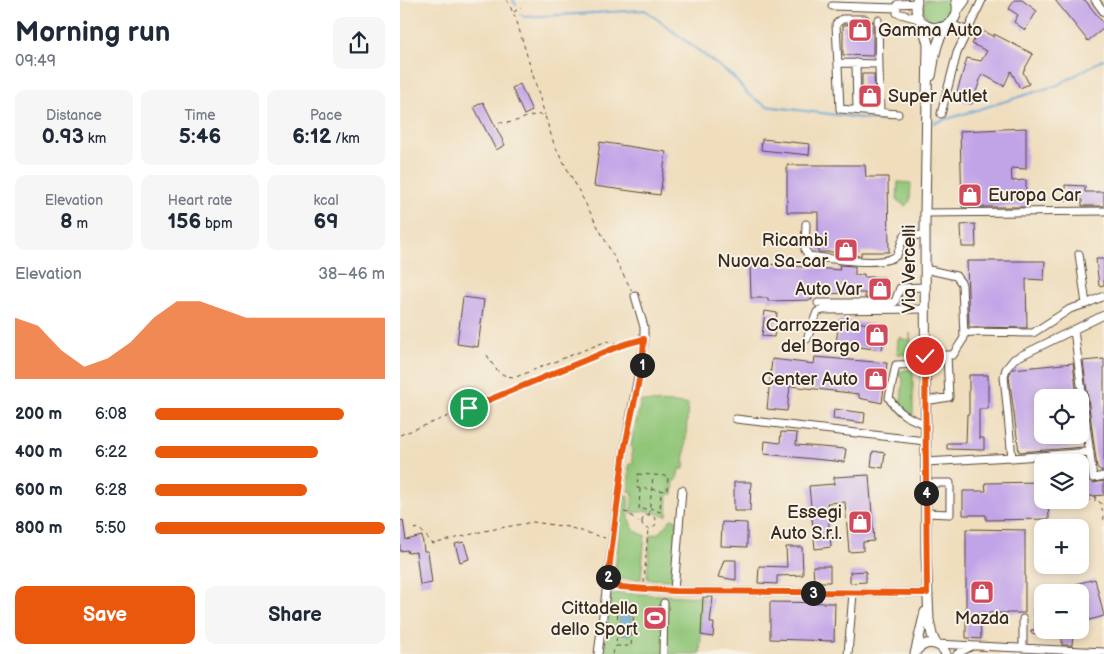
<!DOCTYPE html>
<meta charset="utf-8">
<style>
:root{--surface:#fff;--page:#f6f6f7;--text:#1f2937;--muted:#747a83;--accent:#ea580c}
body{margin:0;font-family:"Balsamiq Sans",sans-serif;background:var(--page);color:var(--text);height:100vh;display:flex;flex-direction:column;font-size:19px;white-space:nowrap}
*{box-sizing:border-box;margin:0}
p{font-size:16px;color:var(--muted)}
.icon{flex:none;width:28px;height:28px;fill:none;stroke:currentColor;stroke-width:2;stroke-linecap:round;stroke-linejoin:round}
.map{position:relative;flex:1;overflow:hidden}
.panel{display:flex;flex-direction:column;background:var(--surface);width:400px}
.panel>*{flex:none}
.fabs{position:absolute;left:634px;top:389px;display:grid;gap:10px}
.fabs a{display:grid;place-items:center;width:55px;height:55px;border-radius:10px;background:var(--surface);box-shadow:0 2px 8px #0003;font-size:25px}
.pin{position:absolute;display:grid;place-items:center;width:42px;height:42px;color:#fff;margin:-21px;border:2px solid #fff;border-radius:50%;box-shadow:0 1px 5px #0007}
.km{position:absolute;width:25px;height:25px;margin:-12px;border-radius:50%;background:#222;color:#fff;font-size:14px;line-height:25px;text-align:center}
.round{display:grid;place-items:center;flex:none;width:52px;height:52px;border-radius:10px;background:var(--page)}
.head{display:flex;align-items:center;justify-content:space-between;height:85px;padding:0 15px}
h1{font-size:28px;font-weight:800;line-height:38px}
.metrics{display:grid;grid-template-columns:repeat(3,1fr);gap:8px;height:85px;padding:5px 15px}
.metrics div{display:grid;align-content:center;border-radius:10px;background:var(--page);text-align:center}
.metrics b{font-size:21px;font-weight:800}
.metrics small{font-size:14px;font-weight:400}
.metrics p{font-size:14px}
.chart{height:140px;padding:10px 15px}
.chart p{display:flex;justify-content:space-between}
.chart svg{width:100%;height:90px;margin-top:5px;fill:var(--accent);opacity:.7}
.button{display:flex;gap:10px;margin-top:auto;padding:10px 15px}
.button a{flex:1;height:58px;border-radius:10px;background:var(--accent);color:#fff;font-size:20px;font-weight:800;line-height:58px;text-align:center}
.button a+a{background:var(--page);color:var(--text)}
ul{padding:0 15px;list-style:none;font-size:16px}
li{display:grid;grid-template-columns:80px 60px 1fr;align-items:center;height:38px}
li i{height:12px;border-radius:6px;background:var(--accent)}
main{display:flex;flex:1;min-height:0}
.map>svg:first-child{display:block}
.green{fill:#91c678;stroke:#66784b}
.water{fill:#5ca0d1;stroke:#4c6578}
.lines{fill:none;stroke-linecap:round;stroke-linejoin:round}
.stream{stroke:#5ca0d1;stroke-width:2}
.building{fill:#c1a3e8}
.minor-casing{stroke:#564536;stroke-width:9}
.major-casing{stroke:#564536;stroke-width:11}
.path{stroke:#564536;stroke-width:1;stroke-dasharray:4 4;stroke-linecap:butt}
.minor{stroke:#fff;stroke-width:7}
.major{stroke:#fff;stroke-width:9}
.route-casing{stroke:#fff;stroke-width:10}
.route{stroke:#ea580c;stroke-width:6}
.labels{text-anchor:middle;stroke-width:4;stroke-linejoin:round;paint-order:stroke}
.poi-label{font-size:18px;fill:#3b2a1e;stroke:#f7f3e8;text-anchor:end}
.street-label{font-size:18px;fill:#3b2a1e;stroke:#f7f3e8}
</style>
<main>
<section class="panel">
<div class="head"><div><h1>Morning run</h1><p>09:49</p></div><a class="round"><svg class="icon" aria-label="share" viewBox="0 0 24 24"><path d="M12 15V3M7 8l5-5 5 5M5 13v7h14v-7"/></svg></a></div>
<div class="metrics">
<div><p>Distance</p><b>0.93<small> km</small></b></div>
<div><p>Time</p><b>5:46</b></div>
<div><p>Pace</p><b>6:12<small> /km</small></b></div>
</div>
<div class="metrics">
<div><p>Elevation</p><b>8<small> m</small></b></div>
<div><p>Heart rate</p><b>156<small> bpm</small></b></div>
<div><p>kcal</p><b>69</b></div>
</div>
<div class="chart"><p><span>Elevation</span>38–46 m</p>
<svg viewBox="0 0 160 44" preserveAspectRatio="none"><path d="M0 44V14L10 18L20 30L30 38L40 34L50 26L60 14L70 6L80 6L90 10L100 14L110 14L120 14L130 14L140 14L150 14L160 14V44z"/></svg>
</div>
<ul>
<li><b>200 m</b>6:08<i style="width:82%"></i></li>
<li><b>400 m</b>6:22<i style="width:71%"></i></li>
<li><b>600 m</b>6:28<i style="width:66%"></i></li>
<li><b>800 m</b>5:50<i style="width:100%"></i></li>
</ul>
<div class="button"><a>Save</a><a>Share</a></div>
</section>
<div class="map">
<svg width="704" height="654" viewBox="0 0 704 654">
<rect width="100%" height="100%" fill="#f7f3e8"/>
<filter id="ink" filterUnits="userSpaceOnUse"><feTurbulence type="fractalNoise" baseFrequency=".02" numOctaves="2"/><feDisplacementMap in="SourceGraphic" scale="10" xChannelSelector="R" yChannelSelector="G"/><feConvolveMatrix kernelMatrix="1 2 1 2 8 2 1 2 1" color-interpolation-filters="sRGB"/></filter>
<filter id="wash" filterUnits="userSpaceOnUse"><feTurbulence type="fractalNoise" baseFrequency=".0096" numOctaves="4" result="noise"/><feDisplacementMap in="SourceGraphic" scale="20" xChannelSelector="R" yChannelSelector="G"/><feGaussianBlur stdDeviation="1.12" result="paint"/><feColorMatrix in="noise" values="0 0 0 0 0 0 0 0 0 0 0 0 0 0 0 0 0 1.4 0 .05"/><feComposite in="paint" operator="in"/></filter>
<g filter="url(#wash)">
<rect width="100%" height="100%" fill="#efddbc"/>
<path class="green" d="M525,0H548L550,6L549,15L538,22L529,20L523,11Z
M498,182L511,183L510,201L505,206L497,200Z
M510,333L513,355L497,354L498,339L501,337L502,339L510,340Z
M510,369L513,370V415L494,404L496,399L501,403L503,378L498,375V372Z
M241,401L288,404L284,469H279L277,480H274L273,494H268L267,516L248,511L231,513L233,492L229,491V464H233L231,444Z
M223,495L229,496C228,512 226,531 245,535L241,579H220L219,584L214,581Z
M271,519L277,520L273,580L247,579L250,536L261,532Z
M217,593L303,597L300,654H204L211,596Z"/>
<path class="water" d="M223,609L231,613L230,635L219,634L220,613Z"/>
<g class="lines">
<path class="stream" d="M113,0L116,5
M120,14L125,17L245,10L332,76L349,95L366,106L484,121
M534,123L658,85L704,59"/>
</g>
<g id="blocks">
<path class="building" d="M614,0H622L637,11L625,30L614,22L618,15L609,9Z
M655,0H685L704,24V28L688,41Z
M470,21H473V56L443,55V25L465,24Z
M579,29L594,37V34L633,54L623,72L629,84L620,88L611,71L604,86L582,74L572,104L555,99L567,58L581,61L587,51L572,44Z
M462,74H474L475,106H462Z
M120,84L132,111L124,115L112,88Z
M83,102L105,145L96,150L74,107Z
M626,128V169L611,168L612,181L626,180V207H562L560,131Z
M362,139L410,144L409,155L361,150Z
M200,142L266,152L260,195L194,186Z
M387,165H465L466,177H488L489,252H461V256L439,254V252H418V212H387Z
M665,185L685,186V192H704V206H682V200H665Z
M575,224L576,247H562L561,225Z
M696,259H704V285L699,286Z
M567,261H645L644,280L626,279L627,328L569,327Z
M367,264L440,270L439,265L455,266V275L464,274V277H484V298H465V293L412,294V300L368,301V298H351L350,265Z
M63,297L84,300L78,347L57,344Z
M365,311L377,313L374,337L362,336Z
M439,320L485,326L482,350L436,344Z
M415,357L487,363L482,403L459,398V394L390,386L387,411L367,409L372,359L414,364Z
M704,359V471H701L697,467L683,361Z
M673,363L677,398H642V435H680V418L684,447L619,452L609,376L611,371L613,369Z
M569,375H588V409H579V438H584V450L547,449V443H566L567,414H569Z
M434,409L465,413L464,423L433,419Z
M381,432L397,433L396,445L446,449L444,462L364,454L365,441L380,443Z
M473,451L485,453L483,468L471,466Z
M469,475L474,541L463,542V551L449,552L445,502L427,503L431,547L415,549L409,486L434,484V477Z
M688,480L693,483L704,481V495L682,497L680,481Z
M334,482H351L350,511H334Z
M642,482V500H648L649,519L586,520V515H563V491H586L585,483Z
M3,520L6,540L22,536L24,551H28L32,583L20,585L16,552L8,553L7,550L0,551V521Z
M322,522L347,523V547L321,546Z
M566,529L625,530V613H580L581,639L566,638Z
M64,542L69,559L60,562L55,544Z
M386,547H402L403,575L377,576V584L358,583L359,566L387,567Z
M324,560H336V580L318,577Z
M413,566H430V582H414Z
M466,571V582L450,583V572Z
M695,579L704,616L686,621L676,584Z
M303,597H313L310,623H314L313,637L301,635Z
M370,602L435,603L434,641L370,639Z
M635,609H642V630H666V633L673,634L672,645H662V638L631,633V630H635Z"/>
</g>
</g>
<g filter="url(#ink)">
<use href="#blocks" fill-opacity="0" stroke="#564536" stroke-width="1"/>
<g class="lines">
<g class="minor-casing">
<path id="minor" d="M695,0L704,12
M498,4L517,3
M432,6L497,8
M497,13L519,19
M465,19H442L436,24L440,109L498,114
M478,20L480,113
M550,24L566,30
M439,63L479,64
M456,63L457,110
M541,114L557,53L582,0
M525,213L704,211
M406,224L405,250L409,256C426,258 485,268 497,255L504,236L525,235
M525,269L556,276L562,284L564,338L553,355H547
M418,303H489L495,302L500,288L525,287
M686,304L704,296
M674,330L693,478L704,476
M564,332L633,333L670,309L686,304L679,254
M407,339L417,312L423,310L525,309
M525,356L547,355L549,397L525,401
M525,364L496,365L489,398C499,414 508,418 525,424
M336,419L525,441
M690,452L612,458L604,376L606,369L614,359L704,315
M526,462L611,457
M526,513L550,514V483H526
M207,586L274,591L527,593
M274,591L282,490
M536,644L704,652
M623,648V619
M198,654L224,451L244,345V327L235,296
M263,654L264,603
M448,654L453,593
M557,654L572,646"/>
</g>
<g class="major-casing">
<path id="major" d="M517,0C508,38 566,36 556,0
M557,11L565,0
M522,22L528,44L525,213L526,554L529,620L532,635L536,644
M531,76C535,57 535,40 548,26
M516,651C525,640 540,641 546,654
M515,654L525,612"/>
</g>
<path class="path" d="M107,0L116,19L145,115
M114,12L121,7
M99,122C115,127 130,110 145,116L154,144L232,291
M87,355C95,369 99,377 116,377L207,341L221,344
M0,435L136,382L222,345L236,342
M238,474L268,476L267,491L237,488Z
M680,479H687
M240,489L239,510L250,508L260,512L261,491
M695,495L696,500L701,503L704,520
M678,500H696
M224,512L229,513L235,520L241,523
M249,515L253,476
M242 522a7 7 0 1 1 14 0a7 7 0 1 1-14 0Z
M14,529L19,528L33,544L84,531L133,522L168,527L205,538
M244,583L248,529
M218,608L234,609L231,646H216Z
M218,636L231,637
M212,654L216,646"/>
<use href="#minor" class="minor"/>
<use href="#major" class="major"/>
</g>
</g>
<g class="lines" filter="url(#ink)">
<g class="route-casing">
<path id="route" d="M69,408L222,345L244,339L242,366L224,451L207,586L274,591L527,593L525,356"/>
</g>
<use href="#route" class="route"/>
</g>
<defs>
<g id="shop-square" transform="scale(1.25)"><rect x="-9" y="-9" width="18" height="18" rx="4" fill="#d1495b" stroke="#f7f3e8"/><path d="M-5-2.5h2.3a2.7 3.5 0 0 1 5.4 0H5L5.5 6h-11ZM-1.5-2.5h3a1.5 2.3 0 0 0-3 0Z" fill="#fff"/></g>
<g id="stadium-square" transform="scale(1.25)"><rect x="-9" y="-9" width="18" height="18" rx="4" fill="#d1495b" stroke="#f7f3e8"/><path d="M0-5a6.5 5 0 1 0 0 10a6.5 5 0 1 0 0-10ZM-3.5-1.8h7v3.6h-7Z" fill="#fff"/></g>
</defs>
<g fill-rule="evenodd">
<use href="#shop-square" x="460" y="30"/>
<use href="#shop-square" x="470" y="96"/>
<use href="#shop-square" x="570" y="195"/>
<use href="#shop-square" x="446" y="250"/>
<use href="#shop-square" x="480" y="289"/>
<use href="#shop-square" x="477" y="335"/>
<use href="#shop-square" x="476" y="379"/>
<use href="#shop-square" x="460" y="522"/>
<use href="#shop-square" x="582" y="592"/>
<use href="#stadium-square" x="255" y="618"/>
</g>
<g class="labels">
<g class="poi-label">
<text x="478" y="36" text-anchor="start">Gamma Auto</text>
<text x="488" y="102" text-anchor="start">Super Autlet</text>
<text x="588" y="201" text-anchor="start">Europa Car</text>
<text x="428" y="246">Ricambi<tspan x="428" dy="21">Nuova Sa-car</tspan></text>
<text x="462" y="295">Auto Var</text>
<text x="460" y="331">Carrozzeria<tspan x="460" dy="21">del Borgo</tspan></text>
<text x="458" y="385">Center Auto</text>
<text x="442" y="518">Essegi<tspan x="442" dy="21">Auto S.r.l.</tspan></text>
<text x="238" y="614">Cittadella<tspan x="238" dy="21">dello Sport</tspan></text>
<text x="582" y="624" text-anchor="middle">Mazda</text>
</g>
<g class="street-label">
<text transform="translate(509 269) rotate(-90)" y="6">Via Vercelli</text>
</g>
</g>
</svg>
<div class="fabs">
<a><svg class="icon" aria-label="locate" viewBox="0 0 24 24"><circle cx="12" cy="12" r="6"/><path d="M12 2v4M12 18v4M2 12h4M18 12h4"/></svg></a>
<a><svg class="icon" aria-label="layers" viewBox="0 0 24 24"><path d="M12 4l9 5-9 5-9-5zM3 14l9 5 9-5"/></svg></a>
<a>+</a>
<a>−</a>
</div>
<div class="pin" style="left:69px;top:408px;background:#1e9e55"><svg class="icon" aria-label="arrive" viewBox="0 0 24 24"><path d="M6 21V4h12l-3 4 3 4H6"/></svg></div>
<div class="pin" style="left:525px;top:356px;background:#d93025"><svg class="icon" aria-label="check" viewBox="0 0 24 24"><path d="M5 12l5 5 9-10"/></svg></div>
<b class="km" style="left:242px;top:365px">1</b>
<b class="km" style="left:208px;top:577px">2</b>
<b class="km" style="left:413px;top:593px">3</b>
<b class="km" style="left:526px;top:493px">4</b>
</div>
</main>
